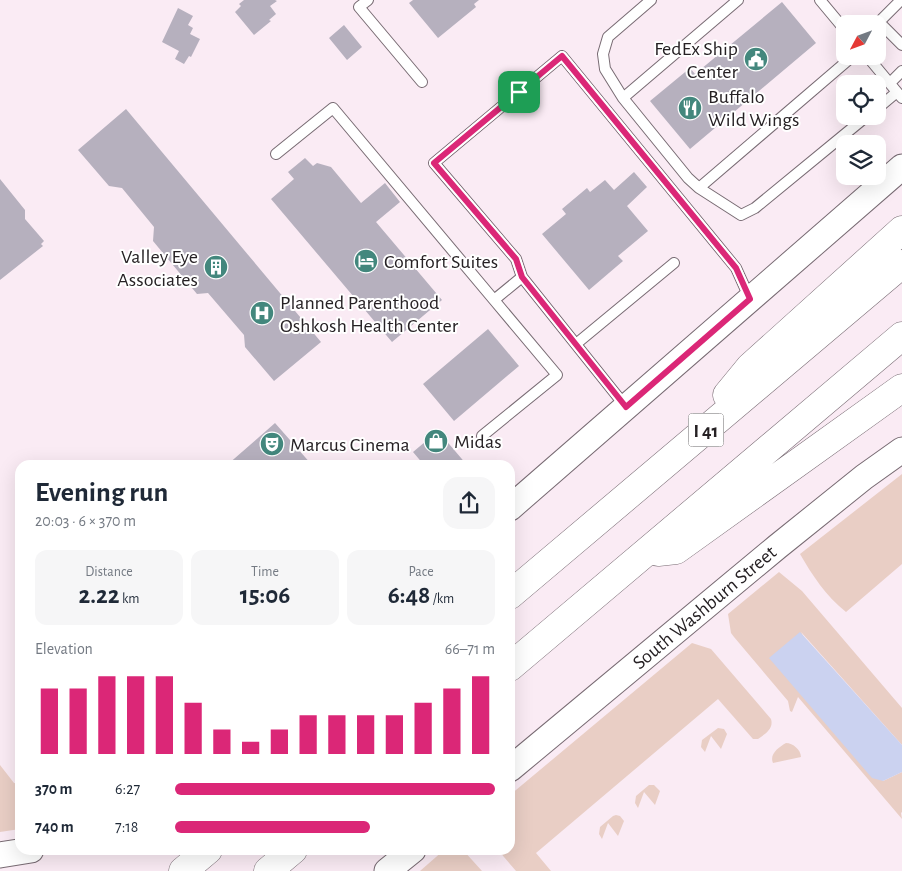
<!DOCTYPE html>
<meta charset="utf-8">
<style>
:root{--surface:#fff;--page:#f6f6f7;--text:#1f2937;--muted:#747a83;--accent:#db2777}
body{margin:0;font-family:"Alegreya Sans",sans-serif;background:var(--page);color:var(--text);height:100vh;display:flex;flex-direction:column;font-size:19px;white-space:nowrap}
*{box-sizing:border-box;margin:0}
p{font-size:16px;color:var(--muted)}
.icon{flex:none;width:28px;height:28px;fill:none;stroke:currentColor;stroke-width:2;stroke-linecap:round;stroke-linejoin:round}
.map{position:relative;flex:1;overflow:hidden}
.drawer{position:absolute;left:15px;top:460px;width:500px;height:395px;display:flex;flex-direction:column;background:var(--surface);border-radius:15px;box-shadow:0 5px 20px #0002}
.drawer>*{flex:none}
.needle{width:32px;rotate:229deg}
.controls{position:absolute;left:836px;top:15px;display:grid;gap:10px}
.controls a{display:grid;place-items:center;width:50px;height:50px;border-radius:10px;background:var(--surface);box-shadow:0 5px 20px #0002;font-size:25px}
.pin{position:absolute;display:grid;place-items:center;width:42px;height:42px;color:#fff;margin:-21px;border-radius:10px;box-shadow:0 2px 8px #0006}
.round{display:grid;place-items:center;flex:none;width:52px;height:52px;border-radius:15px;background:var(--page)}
.overview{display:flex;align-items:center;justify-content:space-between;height:85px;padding:0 20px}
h1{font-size:28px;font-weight:700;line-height:38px}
.metrics{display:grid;grid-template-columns:repeat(3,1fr);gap:8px;height:85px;padding:5px 20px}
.metrics div{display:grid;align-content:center;border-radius:12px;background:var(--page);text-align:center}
.metrics b{font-size:25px;font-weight:700}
.metrics small{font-size:14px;font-weight:400}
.metrics p{font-size:14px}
.chart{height:140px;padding:10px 20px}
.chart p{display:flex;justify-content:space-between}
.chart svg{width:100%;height:90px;margin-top:5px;stroke:var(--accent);stroke-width:6}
ul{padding:0 20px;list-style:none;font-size:16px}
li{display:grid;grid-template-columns:80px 60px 1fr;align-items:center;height:38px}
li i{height:12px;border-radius:6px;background:var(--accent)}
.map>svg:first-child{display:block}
.green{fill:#e9cec5}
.water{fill:#cbd2f0}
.building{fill:#b6b0be}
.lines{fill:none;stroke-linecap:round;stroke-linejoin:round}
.service-casing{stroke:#786b73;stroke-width:12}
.tertiary-casing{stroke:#786b73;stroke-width:27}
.motorway-casing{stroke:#786b73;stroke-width:29}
.service{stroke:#fff;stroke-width:10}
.tertiary{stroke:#fff;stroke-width:25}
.motorway{stroke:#fff;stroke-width:28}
.route-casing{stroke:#fff;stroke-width:10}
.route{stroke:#db2777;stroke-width:6}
.labels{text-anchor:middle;stroke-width:4;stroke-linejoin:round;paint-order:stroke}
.shield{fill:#fff;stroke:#676466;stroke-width:1}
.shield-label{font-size:19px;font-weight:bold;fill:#262124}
.poi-label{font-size:20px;fill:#262124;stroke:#fff;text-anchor:start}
.street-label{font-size:20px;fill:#262124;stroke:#fff}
</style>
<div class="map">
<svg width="902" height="871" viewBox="0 0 902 871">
<rect width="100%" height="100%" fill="#faebf4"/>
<path class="green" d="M902,474V564L846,612C826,596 812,575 800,554Z
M779,572L802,591L902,708V745L801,632L883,781L902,772V812L901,813L902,819L798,697L792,712L790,711L788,701L734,637L731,633L728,614Z
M692,643L711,649L771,719C774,729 765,734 758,739H753L718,699L536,853L551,871H516L498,850H510V795Z
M718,728L724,729L727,734L721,749L711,736L705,752L701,747L702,740Z
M786,743C793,743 801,750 801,757L773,763C769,754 779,747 786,743Z
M0,765L14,783L20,784V829L0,832Z
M649,785H654L660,791L655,805L644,792L638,808L635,803L636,796Z
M616,815L620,816L624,821L618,836L608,823L602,839L599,834L600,827L613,816Z
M444,850H463L482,871H420Z"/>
<path class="water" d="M800,632L902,745V772L883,781L872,778L769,658Z"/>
<path class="building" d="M244,0H275L277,1L270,6L276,14L269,20L271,21L254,35L235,12L241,6L239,4Z
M413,0H479L474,4L476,7L438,38L409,3Z
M782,2L816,43L690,149L650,101L690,68L695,74Z
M178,8L193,16L188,25L193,28L190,34L200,39L191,57L189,56L184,64L175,59L179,51L162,42Z
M344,25L362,47L347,60L329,38Z
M126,109L321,342L274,381L245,347L244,335L208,293L197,294L153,241L154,227L122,188L109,186L78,150Z
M305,158L313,166L317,163L331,167L361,203L385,183L400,202L376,222L442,300L392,342L271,199L294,179L288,172Z
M634,172L647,187L627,206L648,231L618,256L623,261L589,290L542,234L566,214L562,209L587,188L590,192L605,180L614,190Z
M0,179L25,210V219L44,241L41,244L43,246L0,280Z
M488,329L519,366L454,421L423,384Z
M275,423L312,465H227Z
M438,431L467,465H424L413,452Z"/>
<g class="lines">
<g class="service-casing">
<path id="service" d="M368,0L359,7L422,82
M651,0L608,37L603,54L605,69L623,98L688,178L699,188L741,215L755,208L867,116
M820,0L845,30
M901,0L879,22L902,45
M867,56L902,98
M890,83L902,71
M623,98L738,0
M878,108L897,92
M276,154L333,108L494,300
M699,188L853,56
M576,344L674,263
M626,407L522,277L516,259L434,163L562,56L736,268L750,299
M482,436L557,375L494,300L522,277"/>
</g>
<g class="tertiary-casing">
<path id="tertiary" d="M510,508L902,167
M510,769L777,547L864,477L902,450
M0,855L31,850
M387,871L413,850"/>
</g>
<g class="motorway-casing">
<path id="motorway" d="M727,395L750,367L902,230
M658,552L676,550L902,388
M510,595L902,264
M510,667L902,336
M183,871L208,850
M268,871L293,850"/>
</g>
<use href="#service" class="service"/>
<use href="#tertiary" class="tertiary"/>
<use href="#motorway" class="motorway"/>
</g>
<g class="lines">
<g class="route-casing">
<path id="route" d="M562,56L736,268L750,299L626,407L522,277L516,259L434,163Z"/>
</g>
<use href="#route" class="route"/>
</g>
<defs>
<g id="civic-disc" transform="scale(1.25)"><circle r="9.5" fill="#43877d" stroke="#fff"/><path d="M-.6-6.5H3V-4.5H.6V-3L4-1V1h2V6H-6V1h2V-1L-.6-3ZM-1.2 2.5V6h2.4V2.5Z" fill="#fff"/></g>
<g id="restaurant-disc" transform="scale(1.25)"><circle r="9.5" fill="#43877d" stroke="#fff"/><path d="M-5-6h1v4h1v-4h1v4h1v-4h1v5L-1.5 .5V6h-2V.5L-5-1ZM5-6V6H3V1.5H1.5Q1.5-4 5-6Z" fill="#fff"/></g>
<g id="hotel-disc" transform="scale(1.25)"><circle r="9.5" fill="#43877d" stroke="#fff"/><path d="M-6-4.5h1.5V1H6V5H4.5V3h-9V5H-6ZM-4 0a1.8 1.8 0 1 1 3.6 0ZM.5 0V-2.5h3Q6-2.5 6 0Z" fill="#fff"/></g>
<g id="building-disc" transform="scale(1.25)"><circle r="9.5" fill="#43877d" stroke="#fff"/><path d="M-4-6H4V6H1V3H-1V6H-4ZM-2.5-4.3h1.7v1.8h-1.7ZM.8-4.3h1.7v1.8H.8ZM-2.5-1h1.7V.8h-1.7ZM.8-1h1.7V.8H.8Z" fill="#fff"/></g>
<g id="hospital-disc" transform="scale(1.25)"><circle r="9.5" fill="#43877d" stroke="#fff"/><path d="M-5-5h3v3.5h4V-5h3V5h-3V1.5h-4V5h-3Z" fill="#fff"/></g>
<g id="shop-disc" transform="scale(1.25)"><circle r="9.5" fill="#43877d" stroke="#fff"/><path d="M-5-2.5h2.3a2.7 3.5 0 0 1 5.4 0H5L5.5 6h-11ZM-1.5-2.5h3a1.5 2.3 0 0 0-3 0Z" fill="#fff"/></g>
<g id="theatre-disc" transform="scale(1.25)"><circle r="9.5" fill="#43877d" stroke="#fff"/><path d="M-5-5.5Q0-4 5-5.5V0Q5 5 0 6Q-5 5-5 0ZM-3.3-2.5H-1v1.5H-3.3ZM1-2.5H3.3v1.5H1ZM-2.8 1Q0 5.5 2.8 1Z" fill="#fff"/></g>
</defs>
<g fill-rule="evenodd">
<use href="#civic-disc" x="756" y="59"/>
<use href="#restaurant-disc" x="690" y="108"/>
<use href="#hotel-disc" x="366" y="261"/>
<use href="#building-disc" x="216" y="267"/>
<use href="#hospital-disc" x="262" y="313"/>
<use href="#shop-disc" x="436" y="441"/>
<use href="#theatre-disc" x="272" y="444"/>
</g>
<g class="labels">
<rect class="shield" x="688.5" y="413.5" width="35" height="33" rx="4"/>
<g class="shield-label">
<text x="706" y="437">I 41</text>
</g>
<g class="poi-label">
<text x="738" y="55" text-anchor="end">FedEx Ship<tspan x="738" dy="23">Center</tspan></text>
<text x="708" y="103">Buffalo<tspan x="708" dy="23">Wild Wings</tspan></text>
<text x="198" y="263" text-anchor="end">Valley Eye<tspan x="198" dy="23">Associates</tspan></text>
<text x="384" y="268">Comfort Suites</text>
<text x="280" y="309">Planned Parenthood<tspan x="280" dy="23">Oshkosh Health Center</tspan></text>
<text x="454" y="448">Midas</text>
<text x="290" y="451">Marcus Cinema</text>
</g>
<g class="street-label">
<text transform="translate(704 607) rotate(-40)" y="7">South Washburn Street</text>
</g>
</g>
</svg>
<div class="controls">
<a><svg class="needle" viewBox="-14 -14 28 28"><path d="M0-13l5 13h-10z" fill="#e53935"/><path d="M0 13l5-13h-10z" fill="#747a83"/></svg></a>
<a><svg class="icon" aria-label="locate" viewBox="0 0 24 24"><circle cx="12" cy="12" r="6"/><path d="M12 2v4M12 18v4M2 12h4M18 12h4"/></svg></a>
<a><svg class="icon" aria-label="layers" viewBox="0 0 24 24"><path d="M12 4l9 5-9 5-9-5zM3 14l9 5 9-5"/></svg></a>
</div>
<div class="pin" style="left:519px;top:92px;background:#1e9e55"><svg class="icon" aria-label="arrive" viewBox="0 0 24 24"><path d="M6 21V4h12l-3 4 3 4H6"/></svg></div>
<section class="drawer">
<div class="overview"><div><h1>Evening run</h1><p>20:03 · 6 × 370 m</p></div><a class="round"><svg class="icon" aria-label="share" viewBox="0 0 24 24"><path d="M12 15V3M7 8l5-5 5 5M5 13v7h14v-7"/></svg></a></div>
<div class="metrics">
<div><p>Distance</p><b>2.22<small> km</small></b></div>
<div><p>Time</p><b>15:06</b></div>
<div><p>Pace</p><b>6:48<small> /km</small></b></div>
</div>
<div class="chart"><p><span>Elevation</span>66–71 m</p>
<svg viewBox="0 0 160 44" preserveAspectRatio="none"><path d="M5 44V12M15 44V12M25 44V6M35 44V6M45 44V6M55 44V19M65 44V32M75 44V38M85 44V32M95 44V25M105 44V25M115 44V25M125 44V25M135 44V19M145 44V12M155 44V6"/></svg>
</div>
<ul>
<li><b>370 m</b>6:27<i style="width:100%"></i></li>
<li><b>740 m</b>7:18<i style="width:61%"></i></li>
</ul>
</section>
</div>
